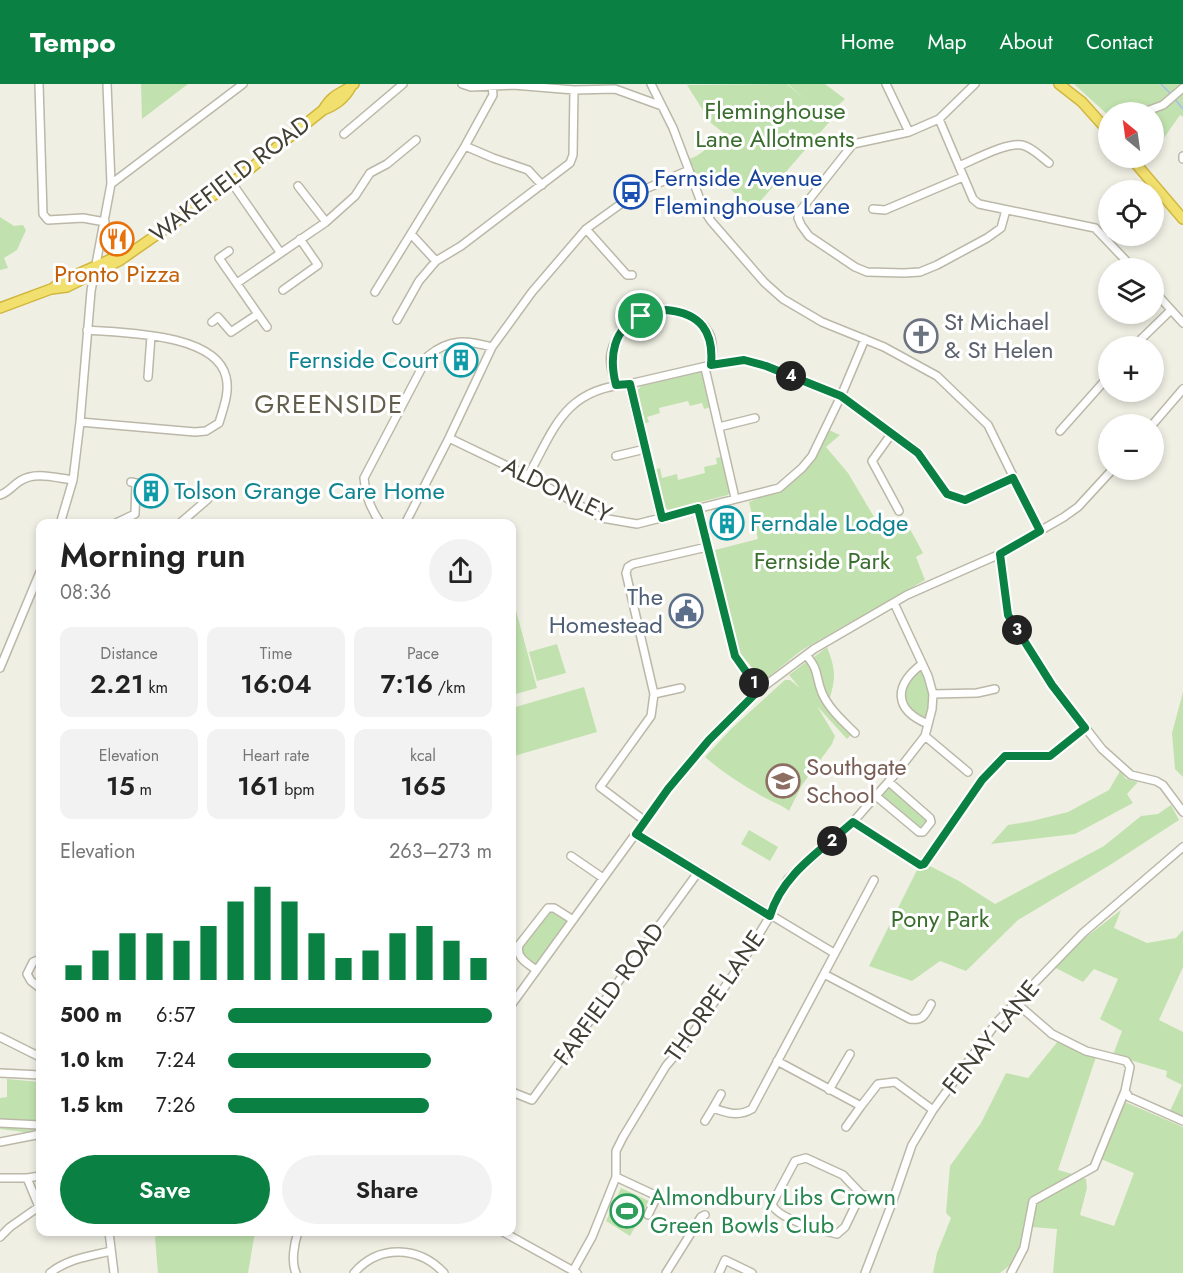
<!DOCTYPE html>
<meta charset="utf-8">
<style>
:root{--surface:#fff;--page:#f2f2f2;--text:#222;--muted:#767676;--accent:#0b8043}
body{margin:0;font-family:Jost,sans-serif;background:var(--page);color:var(--text);height:100vh;display:flex;flex-direction:column;font-size:22px;white-space:nowrap}
*{box-sizing:border-box;margin:0}
p{font-size:20px;color:var(--muted)}
.icon{flex:none;width:33px;height:33px;fill:none;stroke:currentColor;stroke-width:2;stroke-linecap:round;stroke-linejoin:round}
.map{position:relative;flex:1;overflow:hidden}
.sheet{position:absolute;left:36px;top:435px;width:480px;height:717px;display:flex;flex-direction:column;background:var(--surface);border-radius:12px;box-shadow:0 3px 9px #0003}
.sheet>*{flex:none}
.needle{width:39px;rotate:331deg}
.fabs{position:absolute;left:1098px;top:18px;display:grid;gap:12px}
.fabs a{display:grid;place-items:center;width:66px;height:66px;border-radius:50%;background:var(--surface);box-shadow:0 3px 9px #0003;font-size:30px}
.pin{position:absolute;display:grid;place-items:center;width:51px;height:51px;color:#fff;margin:-26px;border:3px solid #fff;border-radius:50%;box-shadow:0 2px 6px #0007}
.km{position:absolute;width:30px;height:30px;margin:-15px;border-radius:50%;background:#222;color:#fff;font-size:16px;line-height:30px;text-align:center}
.round{display:grid;place-items:center;flex:none;width:63px;height:63px;border-radius:32px;background:var(--page)}
.summary{display:flex;align-items:center;justify-content:space-between;height:102px;padding:0 24px}
h1{font-size:33px;font-weight:600;line-height:45px}
.figures{display:grid;grid-template-columns:repeat(3,1fr);gap:9px;height:102px;padding:6px 24px}
.figures div{display:grid;align-content:center;border-radius:12px;background:var(--page);text-align:center}
.figures b{font-size:26px;font-weight:600}
.figures small{font-size:16px;font-weight:400}
.figures p{font-size:16px}
.chart{height:168px;padding:12px 24px}
.chart p{display:flex;justify-content:space-between}
.chart svg{width:100%;height:108px;margin-top:6px;stroke:var(--accent);stroke-width:6}
.action{display:flex;gap:12px;margin-top:auto;padding:12px 24px}
.action a{flex:1;height:69px;border-radius:36px;background:var(--accent);color:#fff;font-size:24px;font-weight:600;line-height:69px;text-align:center}
.action a+a{background:var(--page);color:var(--text)}
ul{padding:0 24px;list-style:none;font-size:20px}
li{display:grid;grid-template-columns:96px 72px 1fr;align-items:center;height:45px}
li i{height:15px;border-radius:8px;background:var(--accent)}
header{display:flex;align-items:center;gap:36px;box-sizing:border-box;height:84px;padding:0 30px;background:var(--accent);color:#fff}
header strong{font-size:28px}
nav{display:flex;gap:33px;margin-inline-start:auto;font-size:21px}
.map>svg:first-child{display:block}
.green{fill:#c1e2af}
.lines{fill:none;stroke-linecap:round;stroke-linejoin:round}
.stream{stroke:#a4bfe9;stroke-width:1.5}
.minor-casing{stroke:#bbb8a8;stroke-width:10}
.highway-casing{stroke:#d0b73f;stroke-width:12}
.minor{stroke:#fff;stroke-width:7}
.highway{stroke:#f2e06e;stroke-width:9}
.route-casing{stroke:#fff;stroke-width:12}
.route{stroke:#0b8043;stroke-width:8}
.labels{text-anchor:middle;stroke-width:6;stroke-linejoin:round;paint-order:stroke}
.park-label{font-size:24px;fill:#396e2d;stroke:#fff}
.transit-label{font-size:24px;fill:#164399;stroke:#fff;text-anchor:start}
.street-label{font-size:24px;fill:#423f34;stroke:#fff}
.food-label{font-size:24px;fill:#c56008;stroke:#fff}
.worship-label{font-size:24px;fill:#5b616d;stroke:#fff;text-anchor:start}
.culture-label{font-size:24px;fill:#0d838f;stroke:#fff;text-anchor:start}
.service-label{font-size:24px;fill:#4e5e75;stroke:#fff;text-anchor:end}
.education-label{font-size:24px;fill:#785e54;stroke:#fff;text-anchor:start}
.leisure-label{font-size:24px;fill:#27864d;stroke:#fff;text-anchor:start}
.neighbourhood-label{font-size:26px;letter-spacing:1.5px;fill:#645f4d;stroke:#fff}
</style>
<header>
<strong>Tempo</strong>
<nav><a>Home</a><a>Map</a><a>About</a><a>Contact</a></nav>
</header>
<div class="map">
<svg width="1183" height="1189" viewBox="0 0 1183 1189">
<rect width="100%" height="100%" fill="#f0efe4"/>
<path class="green" d="M141,0H188L142,35Z
M787,0L807,17L788,0H825L845,15L834,25L833,34L814,22L832,35L751,128L723,96L719,95L701,106L697,104L692,87L694,84L689,78V75C701,71 706,66 711,55L718,60L733,57L738,60L711,39L687,1Z
M1074,0H1183V2C1156,24 1144,28 1108,28V31Z
M1183,6V33L1180,31L1154,68V28H1152Z
M0,133L14,142L23,141L26,146L17,166L4,174L8,184L0,186Z
M698,288L703,291L711,323L704,325L702,319L690,322L688,317L659,324L660,329L647,333L649,338L643,340L637,307L641,302Z
M829,346L840,351L826,363L848,389L880,443L904,434L923,469L916,473L925,496L802,566L763,597L740,569L715,466L758,455L749,418L780,405L802,388Z
M722,373L730,407L728,411L668,426L664,422L654,386L660,384L662,394L677,390L678,396L705,389L704,383L717,380L716,374Z
M512,512L537,604L512,611Z
M557,560L566,589L537,597L529,568Z
M827,563C836,587 836,593 829,617C822,602 820,588 814,573Z
M806,578L813,583L832,630L851,651L847,655L817,622L835,652L832,660L802,701L789,727C781,720 769,717 760,711C741,700 721,687 705,673L731,645L785,596H790L800,604L789,591Z
M922,580L933,610L928,640L904,622V599Z
M584,603L597,648L514,672L512,662V624Z
M1183,608V693L1175,685L1172,649Z
M1120,687L1126,695L1138,698L1127,710L1133,719L1075,750L991,760L1008,741L1032,737L1068,728L1109,706Z
M889,698L930,734L923,748L876,712Z
M1171,721L1179,736L1110,781L1018,836L966,887L940,877L912,897L869,882L918,784L928,781L959,797L995,820L1104,762L1141,732L1158,730Z
M749,746L778,763L770,777L741,760Z
M548,824L573,836L535,887L520,874L519,861Z
M1121,826L1114,844L1147,859L1176,854L1183,846V883L1159,936L1183,948V1032L1170,1027L1182,1001L1166,993L1167,987L1113,971L1122,947L1100,935L1118,895L1094,885L1083,898L1052,882L1081,857Z
M1059,956L1086,971L1096,973L1058,1086L1076,1091L1029,1114L1021,1162L1013,1179L1000,1189H933L937,1169L951,1134L946,1129L950,1082L981,1039L1006,989L1028,994Z
M7,995L40,998V1050L0,1045V1014L7,1013Z
M1125,1018L1183,1043V1189H1053L1057,1145L1032,1143L1035,1118L1081,1093L1086,1095L1087,1104L1080,1131L1114,1142L1134,1089L1101,1075Z
M621,1104L649,1117L630,1152L606,1137Z
M158,1148H255L248,1189H158L155,1154Z"/>
<g class="lines">
<path class="stream" d="M1161,0L1171,10
M1174,14L1183,25"/>
<g class="minor-casing">
<path id="minor" d="M39,0L43,130L48,136L83,134L105,138
M462,0L471,3L513,1L574,6L615,5L662,22
M651,0L673,44L704,126L711,137L764,198L783,215L822,238L884,263L937,292L988,341L1040,447
M886,0L909,48
M975,0L939,35L909,48L853,60L800,127L798,134L801,141L809,152L855,183L867,188L904,189L920,188L937,181L987,154L1001,144L1006,126
M1144,28L1163,21L1183,4
M939,35L973,115L979,120L1095,144L1133,184
M344,50L403,0
M465,62L493,74L528,86L542,101
M1183,72V75
M959,82C974,76 1006,58 1022,61C1032,63 1041,73 1049,79
M232,99L280,168
M111,100L243,0
M298,102L326,138
M873,125L885,126L963,93
M586,145L627,191H632
M411,150L436,177
M229,167L219,174L267,243
M237,199L326,138L355,112L370,89L387,80L416,56
M283,206L318,181L300,155
M1154,207L1183,239
M375,208L465,62L493,11L492,2
M397,236L419,197L436,177L461,162L570,79L573,71L574,6
M212,238L218,233L231,248L258,230
M1134,262L1171,226
M705,284L735,414
M148,293L151,252
M629,300L662,434
M616,301C613,291 609,280 611,269C620,227 686,209 709,249C714,258 712,271 711,281
M80,338L195,348L206,347L219,339C223,325 230,308 226,293C216,249 123,249 87,246
M1153,340L1183,305
M719,343L755,334
M1060,347L1108,293
M892,349L872,377L899,427
M449,354L528,392L602,434L637,440L779,404L802,384L812,372L841,312L865,255
M616,372L645,365
M528,392C555,343 565,305 629,300L711,281L744,276L766,282L841,312L918,368L947,410L965,416L1013,394
M0,411C9,408 12,402 20,397C35,387 56,394 73,396
M698,424L735,572L759,606
M60,440L73,396L80,338L91,207L111,100L107,0
M114,440L135,430L136,399L131,398
M179,440L208,415L209,407
M381,440C370,424 366,412 364,394L428,272C450,254 466,256 492,263
M405,440L449,354L492,263L532,208L586,145L636,109L689,86
M1000,470L1008,531L1052,601L1102,665L1131,691L1156,697L1163,701L1183,728
M806,571C820,587 815,592 822,609C829,625 843,637 855,649
M922,580C893,602 894,626 928,640
M0,584L40,488
M654,610L681,604
M933,610L977,609L995,605
M925,652L968,688
M876,712L919,748H923L931,738L930,734L889,698
M645,737L600,703L651,632L654,610L626,489L628,483L633,480L707,463
M853,738L920,781L924,780L982,696L1005,672H1050L1085,644
M636,750L834,869
M571,772L603,794
M40,875L33,878L27,890L31,897L40,904
M536,886C526,878 516,874 519,861L548,824H554L573,836
M824,890L910,935C923,937 925,931 931,920
M1015,918L1052,950L1086,967L1126,977L1130,983L1125,1007L1129,1013L1183,1037
M512,920L668,705L709,656L759,606L814,565L907,511L1000,470L1064,433L1078,423L1112,386
M0,953L40,973
M777,977L861,1022L878,1000L895,998L933,1026
M0,989L40,991
M829,1006L850,970
M512,1008L532,1016L699,787
M713,1024L721,1010
M705,1037L713,1024C727,1029 738,1033 752,1025L874,796
M0,1039L40,1041
M846,1043L861,1022
M0,1058L36,1051L40,1048
M616,1093L657,1112L648,1131
M0,1094H27L39,1123
M27,1094L40,1092
M861,1110L845,1143L837,1150C821,1146 777,1135 772,1120L795,1077L806,1074L843,1091L861,1110L892,1119
M109,1148L114,1189
M503,1148L577,1189
M0,1153L10,1143L40,1122
M573,1187L592,1153L616,1093V1067L623,1053L666,982L688,956L744,875L770,832L774,819L788,795L853,738L897,688L925,652L932,625L933,610L928,592L894,519
M50,1189C67,1175 90,1172 111,1167
M296,1189C291,1178 294,1160 298,1148
M354,1189C379,1160 419,1162 444,1189
M666,1189L701,1133L705,1131
M719,1189L725,1176L752,1189
M865,1189L892,1119L912,1061L933,1026L997,938L1083,849L1183,763
M1011,1189L1024,1164L1033,1117L1094,1083L1125,1007"/>
</g>
<g class="highway-casing">
<path id="highway" d="M1059,0L1082,18L1108,47
M323,26C336,21 344,15 351,3
M1131,74L1183,135
M53,204L62,197L127,168
M0,224L51,205L67,203L119,177L241,92L323,26C333,9 340,11 354,0"/>
</g>
<use href="#minor" class="minor"/>
<use href="#highway" class="highway"/>
</g>
<g class="lines">
<g class="route-casing">
<path id="route" d="M666,226C701,229 714,248 711,281L744,276L766,282L841,312L918,369L947,410L965,416L1013,394L1040,447L1000,470L1008,531L1052,601L1085,644L1050,672H1005L982,696L924,780L920,781L853,738C822,766 782,790 770,832L636,750L668,705L709,656L759,606L735,572L698,424L662,434L630,300L616,301C609,274 612,243 643,232C650,229 659,228 666,226Z"/>
</g>
<use href="#route" class="route"/>
</g>
<defs>
<g id="bus-ring" transform="scale(1.725)"><circle r="9.5" fill="#fff" stroke="#1a4fb4" stroke-width="1.5"/><path d="M-5-6H5V4H4V6H2V4H-2V6H-4V4H-5ZM-3.5-4V0h7V-4ZM-3.5 1.2v1.5H-2V1.2ZM2 1.2v1.5H3.5V1.2Z" fill="#1a4fb4"/></g>
<g id="restaurant-ring" transform="scale(1.725)"><circle r="9.5" fill="#fff" stroke="#e8710a" stroke-width="1.5"/><path d="M-5-6h1v4h1v-4h1v4h1v-4h1v5L-1.5 .5V6h-2V.5L-5-1ZM5-6V6H3V1.5H1.5Q1.5-4 5-6Z" fill="#e8710a"/></g>
<g id="church-ring" transform="scale(1.725)"><circle r="9.5" fill="#fff" stroke="#6b7280" stroke-width="1.5"/><path d="M-1.2-6h2.4v3.5h3.3v2.4h-3.3V6h-2.4V-.1h-3.3v-2.4h3.3Z" fill="#6b7280"/></g>
<g id="building-ring" transform="scale(1.725)"><circle r="9.5" fill="#fff" stroke="#0f9aa8" stroke-width="1.5"/><path d="M-4-6H4V6H1V3H-1V6H-4ZM-2.5-4.3h1.7v1.8h-1.7ZM.8-4.3h1.7v1.8H.8ZM-2.5-1h1.7V.8h-1.7ZM.8-1h1.7V.8H.8Z" fill="#0f9aa8"/></g>
<g id="civic-ring" transform="scale(1.725)"><circle r="9.5" fill="#fff" stroke="#5c6f8a" stroke-width="1.5"/><path d="M-.6-6.5H3V-4.5H.6V-3L4-1V1h2V6H-6V1h2V-1L-.6-3ZM-1.2 2.5V6h2.4V2.5Z" fill="#5c6f8a"/></g>
<g id="school-ring" transform="scale(1.725)"><circle r="9.5" fill="#fff" stroke="#8d6e63" stroke-width="1.5"/><path d="M0-5L7-2L0 1L-7-2ZM-4 1L0 2.5L4 1V4Q0 6-4 4Z" fill="#8d6e63"/></g>
<g id="stadium-ring" transform="scale(1.725)"><circle r="9.5" fill="#fff" stroke="#2e9e5b" stroke-width="1.5"/><path d="M0-5a6.5 5 0 1 0 0 10a6.5 5 0 1 0 0-10ZM-3.5-1.8h7v3.6h-7Z" fill="#2e9e5b"/></g>
</defs>
<g fill-rule="evenodd">
<use href="#bus-ring" x="631" y="108"/>
<use href="#restaurant-ring" x="117" y="155"/>
<use href="#church-ring" x="921" y="252"/>
<use href="#building-ring" x="461" y="276"/>
<use href="#building-ring" x="151" y="407"/>
<use href="#building-ring" x="727" y="439"/>
<use href="#civic-ring" x="686" y="527"/>
<use href="#school-ring" x="783" y="697"/>
<use href="#stadium-ring" x="627" y="1127"/>
</g>
<g class="labels">
<g class="park-label">
<text x="775" y="35">Fleminghouse<tspan x="775" dy="28">Lane Allotments</tspan></text>
<text x="822" y="485">Fernside Park</text>
<text x="940" y="843">Pony Park</text>
</g>
<g class="transit-label">
<text x="654" y="102">Fernside Avenue<tspan x="654" dy="28">Fleminghouse Lane</tspan></text>
</g>
<g class="street-label">
<text transform="translate(230 95) rotate(-37)" y="8">WAKEFIELD ROAD</text>
<text transform="translate(557 406) rotate(26)" y="8">ALDONLEY</text>
<text transform="translate(609 910) rotate(-54)" y="8">FARFIELD ROAD</text>
<text transform="translate(715 912) rotate(-55)" y="8">THORPE LANE</text>
<text transform="translate(991 953) rotate(-51)" y="8">FENAY LANE</text>
</g>
<g class="food-label">
<text x="117" y="198">Pronto Pizza</text>
</g>
<g class="worship-label">
<text x="944" y="246">St Michael<tspan x="944" dy="28">&amp; St Helen</tspan></text>
</g>
<g class="culture-label">
<text x="438" y="284" text-anchor="end">Fernside Court</text>
<text x="174" y="415">Tolson Grange Care Home</text>
<text x="750" y="447">Ferndale Lodge</text>
</g>
<g class="service-label">
<text x="663" y="521">The<tspan x="663" dy="28">Homestead</tspan></text>
</g>
<g class="education-label">
<text x="806" y="691">Southgate<tspan x="806" dy="28">School</tspan></text>
</g>
<g class="leisure-label">
<text x="650" y="1121">Almondbury Libs Crown<tspan x="650" dy="28">Green Bowls Club</tspan></text>
</g>
<g class="neighbourhood-label">
<text x="329" y="329">GREENSIDE</text>
</g>
</g>
</svg>
<div class="fabs">
<a><svg class="needle" viewBox="-14 -14 28 28"><path d="M0-13l5 13h-10z" fill="#e53935"/><path d="M0 13l5-13h-10z" fill="#767676"/></svg></a>
<a><svg class="icon" aria-label="locate" viewBox="0 0 24 24"><circle cx="12" cy="12" r="6"/><path d="M12 2v4M12 18v4M2 12h4M18 12h4"/></svg></a>
<a><svg class="icon" aria-label="layers" viewBox="0 0 24 24"><path d="M12 4l9 5-9 5-9-5zM3 14l9 5 9-5"/></svg></a>
<a>+</a>
<a>−</a>
</div>
<div class="pin" style="left:641px;top:232px;background:#1e9e55"><svg class="icon" aria-label="arrive" viewBox="0 0 24 24"><path d="M6 21V4h12l-3 4 3 4H6"/></svg></div>
<b class="km" style="left:754px;top:599px">1</b>
<b class="km" style="left:832px;top:757px">2</b>
<b class="km" style="left:1017px;top:546px">3</b>
<b class="km" style="left:791px;top:292px">4</b>
<section class="sheet">
<div class="summary"><div><h1>Morning run</h1><p>08:36</p></div><a class="round"><svg class="icon" aria-label="share" viewBox="0 0 24 24"><path d="M12 15V3M7 8l5-5 5 5M5 13v7h14v-7"/></svg></a></div>
<div class="figures">
<div><p>Distance</p><b>2.21<small> km</small></b></div>
<div><p>Time</p><b>16:04</b></div>
<div><p>Pace</p><b>7:16<small> /km</small></b></div>
</div>
<div class="figures">
<div><p>Elevation</p><b>15<small> m</small></b></div>
<div><p>Heart rate</p><b>161<small> bpm</small></b></div>
<div><p>kcal</p><b>165</b></div>
</div>
<div class="chart"><p><span>Elevation</span>263–273 m</p>
<svg viewBox="0 0 160 44" preserveAspectRatio="none"><path d="M5 44V38M15 44V32M25 44V25M35 44V25M45 44V28M55 44V22M65 44V12M75 44V6M85 44V12M95 44V25M105 44V35M115 44V32M125 44V25M135 44V22M145 44V28M155 44V35"/></svg>
</div>
<ul>
<li><b>500 m</b>6:57<i style="width:100%"></i></li>
<li><b>1.0 km</b>7:24<i style="width:77%"></i></li>
<li><b>1.5 km</b>7:26<i style="width:76%"></i></li>
</ul>
<div class="action"><a>Save</a><a>Share</a></div>
</section>
</div>
